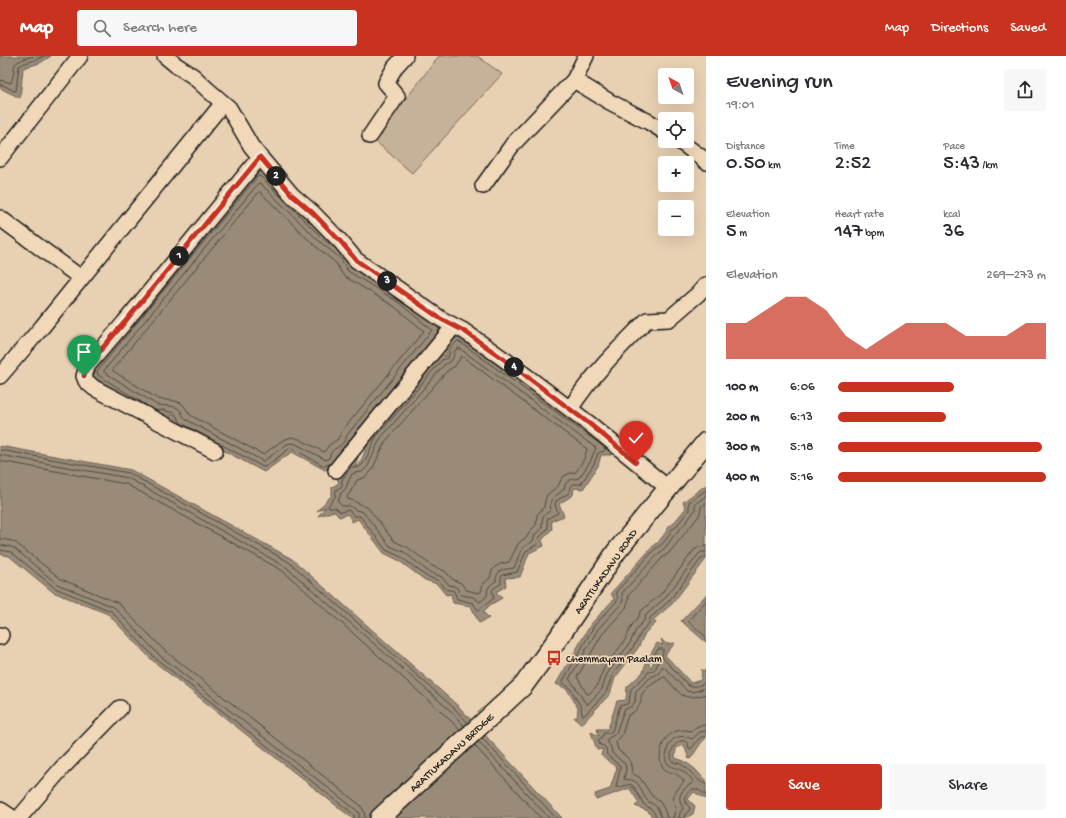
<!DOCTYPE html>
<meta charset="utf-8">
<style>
:root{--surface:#fff;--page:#f7f7f7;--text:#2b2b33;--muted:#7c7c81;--accent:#c8321e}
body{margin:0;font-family:"Gochi Hand",sans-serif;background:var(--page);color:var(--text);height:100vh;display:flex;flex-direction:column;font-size:15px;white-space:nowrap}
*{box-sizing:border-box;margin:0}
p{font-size:13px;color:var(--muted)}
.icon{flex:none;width:22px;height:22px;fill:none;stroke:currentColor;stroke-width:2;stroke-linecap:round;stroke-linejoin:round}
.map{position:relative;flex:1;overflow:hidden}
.sheet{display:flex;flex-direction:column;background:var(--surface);width:360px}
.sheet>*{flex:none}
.needle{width:26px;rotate:320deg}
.controls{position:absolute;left:658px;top:12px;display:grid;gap:8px}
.controls a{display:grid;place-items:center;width:36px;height:36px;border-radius:4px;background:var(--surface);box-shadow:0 4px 16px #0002;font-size:20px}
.pin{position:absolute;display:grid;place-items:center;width:34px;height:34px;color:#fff;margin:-41px -17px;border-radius:50% 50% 50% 0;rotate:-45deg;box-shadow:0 0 4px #0007}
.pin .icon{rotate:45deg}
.km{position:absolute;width:20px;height:20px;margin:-10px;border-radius:50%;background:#222;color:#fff;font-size:11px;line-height:20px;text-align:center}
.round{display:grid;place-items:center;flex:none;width:42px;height:42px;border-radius:4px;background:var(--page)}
.head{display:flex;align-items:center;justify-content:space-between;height:68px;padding:0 20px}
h1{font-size:22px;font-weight:600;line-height:30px}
.metrics{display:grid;grid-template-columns:repeat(3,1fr);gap:6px;height:68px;padding:4px 20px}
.metrics div{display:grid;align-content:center}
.metrics b{font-size:20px;font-weight:600}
.metrics small{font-size:11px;font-weight:400}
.metrics p{font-size:11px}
.chart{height:112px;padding:8px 20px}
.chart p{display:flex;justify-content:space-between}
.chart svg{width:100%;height:72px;margin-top:4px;fill:var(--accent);opacity:.7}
.cta{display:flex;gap:8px;margin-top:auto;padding:8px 20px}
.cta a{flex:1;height:46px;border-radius:4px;background:var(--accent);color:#fff;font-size:16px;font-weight:600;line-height:46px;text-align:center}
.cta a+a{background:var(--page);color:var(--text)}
ul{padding:0 20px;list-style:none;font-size:13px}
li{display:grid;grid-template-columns:64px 48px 1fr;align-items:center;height:30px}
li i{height:10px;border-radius:5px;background:var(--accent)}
header{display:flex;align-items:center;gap:24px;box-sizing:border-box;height:56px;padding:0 20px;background:var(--accent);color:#fff}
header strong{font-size:19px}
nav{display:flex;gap:22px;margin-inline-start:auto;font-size:14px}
.search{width:280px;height:36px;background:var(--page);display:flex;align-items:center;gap:10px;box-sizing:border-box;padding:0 14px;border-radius:4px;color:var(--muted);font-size:15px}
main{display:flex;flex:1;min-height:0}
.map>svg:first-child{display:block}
.grass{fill:#c6b299;stroke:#71675a}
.water{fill:#998b78;stroke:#675f53}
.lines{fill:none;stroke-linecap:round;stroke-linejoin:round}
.shore{stroke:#4e4841;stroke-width:1}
.minor-casing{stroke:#1c1c1c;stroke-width:18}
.major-casing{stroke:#1c1c1c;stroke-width:22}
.minor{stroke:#f0d8b8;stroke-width:15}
.major{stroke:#f0d8b8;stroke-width:19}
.route-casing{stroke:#fff;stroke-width:8}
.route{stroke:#c8321e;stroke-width:5}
.labels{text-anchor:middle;stroke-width:3.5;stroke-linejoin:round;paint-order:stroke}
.street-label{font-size:11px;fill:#1c1c1c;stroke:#f0d8b8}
.poi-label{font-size:11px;fill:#1c1c1c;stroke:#f0d8b8;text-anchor:start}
</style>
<header>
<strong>Map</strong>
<div class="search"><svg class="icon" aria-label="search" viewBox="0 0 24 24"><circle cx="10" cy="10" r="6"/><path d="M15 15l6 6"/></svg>Search here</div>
<nav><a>Map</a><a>Directions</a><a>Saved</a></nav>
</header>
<main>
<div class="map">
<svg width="706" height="762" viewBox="0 0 706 762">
<rect width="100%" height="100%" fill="#e8d0b2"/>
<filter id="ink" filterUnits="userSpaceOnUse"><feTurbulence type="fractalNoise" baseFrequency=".025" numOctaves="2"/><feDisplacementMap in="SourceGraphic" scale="8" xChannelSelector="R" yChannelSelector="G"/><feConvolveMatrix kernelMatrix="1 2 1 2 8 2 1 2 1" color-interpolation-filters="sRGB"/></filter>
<g filter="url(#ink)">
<path class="grass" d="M439,0H477L502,18L412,117L374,84Z"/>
<path class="water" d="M0,0H51L40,7L23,12L20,42L0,32Z
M259,113L325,179L446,273L339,409L325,414L292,396L264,416L178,370L172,358L171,364L164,358L155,359L92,320L94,313Z
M458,280L607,388L611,399H601L598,410L583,433L574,432L573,439L559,448L564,460L551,465L552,473L542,484L544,490L529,497L520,521L505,522L506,530L496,536L502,542L490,549L483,556L489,562L479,567L471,550L453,547L451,538L446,539L437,528L425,524L398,504L384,497L358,463L352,466L348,458L339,461L334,455L318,460L326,451L317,455L332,439V431L339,427L336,419L343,418L342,416L359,398L355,411L361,405L372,378L442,297L446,301L444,292Z
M0,390L131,414L292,503L458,650L562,762H352L152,604L108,558L53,536L9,500L0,498Z
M706,429V503L672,548L653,564L656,567L645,577L638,592L615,622L610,638L581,669L574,661L577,662L578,652L567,633L556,628L591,568L614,543L611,537L656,487L657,488L666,476L668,470L672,469L686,452L683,446Z
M706,539V586L681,565Z
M661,583L666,588L675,587L665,599L691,627L701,624L702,613L703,615L706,614V682L701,687L691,702L689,703L684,689L676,692L675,702L684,705L695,713L705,724L706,723V743L694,736L688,743L695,750L693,758L685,762H653L648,755L635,750L639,747L630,733H636L633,731L596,744L595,738L610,733L617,712L601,699L603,693L597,694L591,676L599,680L597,673H608L617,645L626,644L627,631L643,616L647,604L651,612L655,602L650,606L648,603L657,587L663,589Z"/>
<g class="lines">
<path class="shore" d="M0,24L11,27C18,7 7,8 33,0
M0,29H3L14,35H16L19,10C27,5 36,5 44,0
M259,127L261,128L319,185L341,203L348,215L398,246L432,274L347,379C346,381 346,383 344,385C340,393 332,390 329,402L326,404L296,388L292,387L287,388L264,405H263L185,363C183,360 182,357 180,354C176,349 163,350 157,349L104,316V315Z
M260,136L315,190L336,207L341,216L344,220L395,251L424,275L342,375L338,383L329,389L324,396L299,383L292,381L283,384L264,398H262L190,359L185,351L181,347L175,345L158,343L113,315V313L258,137Z
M458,285L460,286L604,391L605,393L604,395L598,397L594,408L581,428H572L570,431L569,437L556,445L555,449L558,457L548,462L547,465L548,472L539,482L538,488L526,495L517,516L502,519L501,522V528L494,532L492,534L494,542L479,554L477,553L473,547L457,543L454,535L451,534H447L439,525L426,520L401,501L386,494L360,460H354L349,454L340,456L336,452H329L328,450L335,441L336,434L342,430V423C347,419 347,415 352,411L358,412L364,407L376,381L442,304L448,302L449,299V294Z
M459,292L596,392L590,406L579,422C574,423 568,423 565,429C564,432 565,432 563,434C555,442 548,440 551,454C543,460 542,460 542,471L535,479L533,485L522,492L514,512C503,514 497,512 496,525C489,529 487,532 487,540L480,546L473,541L461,539L457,532L454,530L449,529L442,521L429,516L404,496L390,490L363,456L356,454L350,450H342L338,446L341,437L346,432L348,426L352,418L354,417L362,416L368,410L380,383L444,309C451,306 454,303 454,296Z
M461,301H463L587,393L584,403L576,416L568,418L564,420L561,424L558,430L547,439L545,444L544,451L537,459L536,469L530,475L527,481L521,485L518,488L509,506L500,508L495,511L492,515L490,522L483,528L481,536L479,537L466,534L461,527L452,523L445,515L432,510L407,491L394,485L368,452L354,445L348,443L347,441L351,435L357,424L366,421L372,414L385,386L447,315L455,310Z
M154,354L98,319L97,315L258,120H260L322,182L335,192
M156,355L164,354L169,356H174L181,367L263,411H265L289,393L292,392L324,410L330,408
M350,384L439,275V273L437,271
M0,394L129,417L289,506L455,653L468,667
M0,399L128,422L286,511L452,656L464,670
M0,405L126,428L283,515L447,661L460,674
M706,434L689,446V454L675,472L671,474C669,481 663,489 656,492L616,536L618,542L617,545L594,570L563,625V627L570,632L581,651L582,659H585L606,636L612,620L634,590L642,575L649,567L650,562L669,545L701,503L706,501
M706,440L695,448V454L693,457C688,464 682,471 676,477C670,484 667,492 659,497L622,537L623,544L621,548L598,573L569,623L574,629L586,648H588L602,633L607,618L630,587L637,572L644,565L646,559L665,542L698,499L701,496H706
M706,447L701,451L700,457L698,461L669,497L662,502L629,539L628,546L626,552L603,577L577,621L587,638H589L597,630L603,614L625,584L632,569L638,562L641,555L661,538L694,494L699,491L706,490
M0,483L12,485L16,487L61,523L118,547L163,593L360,749L364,755L365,762
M0,489L11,491L14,492L57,528L114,551L158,598L355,753L359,757V762
M0,494L11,496L55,532L111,555L155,602L352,757L354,759V762
M706,545L688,565L706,581
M706,680C698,680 696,688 691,693L689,692C689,691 688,687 686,686C679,680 666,696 673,706C676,707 680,707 682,709C690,713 698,727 706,728
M482,682L556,762
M478,685L549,762
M474,689L541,762
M656,762C655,754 649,752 643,748L642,745L632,729C627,727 621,733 616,731L620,713V710L607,699L606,692L604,690L600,689L598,684L602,681L604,677H609L612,675L620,650L627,648L629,646L631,633L646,619L648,616C656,615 656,612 658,605L655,598L658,593H663C664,596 661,598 663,602L689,630C693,631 702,630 705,626C705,625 706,620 706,619
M661,762C660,757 658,751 653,748C652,747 649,747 648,745C643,741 641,730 636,726C632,723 627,724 624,723L626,713L625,708L612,697L611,691L607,685L606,684C608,681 613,681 616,677L624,654L632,650L635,646L636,635L651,621L658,618L662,611H664L687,635L692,636L706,632
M667,762L665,755L660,746L652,740L640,722L632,717L631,710L630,705L627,701L618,694L616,686L622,679L628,659C635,656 639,652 641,645C641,644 641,639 642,638C644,633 660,622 665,621C681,638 681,646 706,638
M673,762L676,752L673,745L674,738L684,725C682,722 679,720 676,718C671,716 666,716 663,711C659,706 660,701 661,695C663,680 675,671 691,675L698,670L706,669
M679,762L680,757L683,752C676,741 681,733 693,727V725C690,721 684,715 679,713C674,711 669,711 666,705C665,702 666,699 667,696C669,682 679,677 692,683L700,676L706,675
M684,762L685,758L689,755L690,752L685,746L684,742C692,730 695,731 706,739"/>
<g class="minor-casing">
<path id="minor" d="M165,0L176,9L193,20L208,34L229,52L251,90L260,101L292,139L313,157L341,186L356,204L441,263L464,275L505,304L591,369L668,432
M586,0L574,24L610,46L649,66L665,76
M370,80L397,40L386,27L395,11L405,0
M679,85L701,101L706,106
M0,102L80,0
M483,130L513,88L574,24
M0,162L81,222
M0,320L42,271L223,47
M570,353C591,320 619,292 647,264L669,263L698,238L706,229
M215,395L94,332L86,325L84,320L88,309L124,267L260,101
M336,414L454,270
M0,581L1,579
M19,762L62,712L120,652"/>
</g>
<g class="major-casing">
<path id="major" d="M0,756L9,762
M380,762L523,630L559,581L616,496L706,386"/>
</g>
<use href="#minor" class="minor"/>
<use href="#major" class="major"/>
</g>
</g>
<g class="lines" filter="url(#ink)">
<g class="route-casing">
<path id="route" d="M84,320L88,309L124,267L260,101L292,139L313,157L341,186L356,204L441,263L464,275L505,304L591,369L636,406"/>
</g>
<use href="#route" class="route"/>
</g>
<defs>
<g id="bus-bare" transform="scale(1.2)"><path d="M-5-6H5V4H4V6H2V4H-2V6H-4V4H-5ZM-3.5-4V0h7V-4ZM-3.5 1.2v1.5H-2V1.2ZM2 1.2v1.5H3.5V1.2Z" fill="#c8321e" stroke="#f0d8b8" stroke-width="2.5" paint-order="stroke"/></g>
</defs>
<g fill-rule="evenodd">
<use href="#bus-bare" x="554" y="602"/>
</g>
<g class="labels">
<g class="street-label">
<text transform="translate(605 515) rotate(-55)" y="4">ARATTUKADAVU ROAD</text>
<text transform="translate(451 696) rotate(-43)" y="4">ARATTUKADAVU BRIDGE</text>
</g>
<g class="poi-label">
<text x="566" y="606">Chemmayam Paalam</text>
</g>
</g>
</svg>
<div class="controls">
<a><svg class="needle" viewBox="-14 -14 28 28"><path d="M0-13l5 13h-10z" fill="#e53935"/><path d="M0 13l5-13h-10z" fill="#7c7c81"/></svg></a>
<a><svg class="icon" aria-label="locate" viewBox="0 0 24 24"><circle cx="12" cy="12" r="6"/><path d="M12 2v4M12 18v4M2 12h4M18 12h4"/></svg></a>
<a>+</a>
<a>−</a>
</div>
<div class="pin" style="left:84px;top:320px;background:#1e9e55"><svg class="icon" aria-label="arrive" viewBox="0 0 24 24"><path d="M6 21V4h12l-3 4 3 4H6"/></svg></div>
<div class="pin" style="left:636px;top:406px;background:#d93025"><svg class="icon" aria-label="check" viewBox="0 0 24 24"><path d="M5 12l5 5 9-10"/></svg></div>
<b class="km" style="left:179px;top:200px">1</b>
<b class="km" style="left:276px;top:120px">2</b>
<b class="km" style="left:387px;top:225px">3</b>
<b class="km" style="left:514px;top:311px">4</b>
</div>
<section class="sheet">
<div class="head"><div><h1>Evening run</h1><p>19:01</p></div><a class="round"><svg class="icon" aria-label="share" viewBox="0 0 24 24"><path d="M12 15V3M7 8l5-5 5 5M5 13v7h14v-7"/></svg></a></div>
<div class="metrics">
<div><p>Distance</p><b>0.50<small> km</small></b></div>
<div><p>Time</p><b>2:52</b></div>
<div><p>Pace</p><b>5:43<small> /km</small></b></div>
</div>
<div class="metrics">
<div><p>Elevation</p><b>5<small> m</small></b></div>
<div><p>Heart rate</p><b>147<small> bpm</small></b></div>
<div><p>kcal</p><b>36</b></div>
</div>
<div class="chart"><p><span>Elevation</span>269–273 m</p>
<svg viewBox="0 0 160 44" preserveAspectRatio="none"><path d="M0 44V22L10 22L20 14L30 6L40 6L50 14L60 30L70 38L80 30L90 22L100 22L110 22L120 30L130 30L140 30L150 22L160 22V44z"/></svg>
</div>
<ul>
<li><b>100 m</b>6:06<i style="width:56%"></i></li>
<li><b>200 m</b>6:13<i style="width:52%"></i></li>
<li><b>300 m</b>5:18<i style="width:98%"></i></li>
<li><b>400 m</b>5:16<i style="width:100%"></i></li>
</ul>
<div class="cta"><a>Save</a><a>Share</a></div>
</section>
</main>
